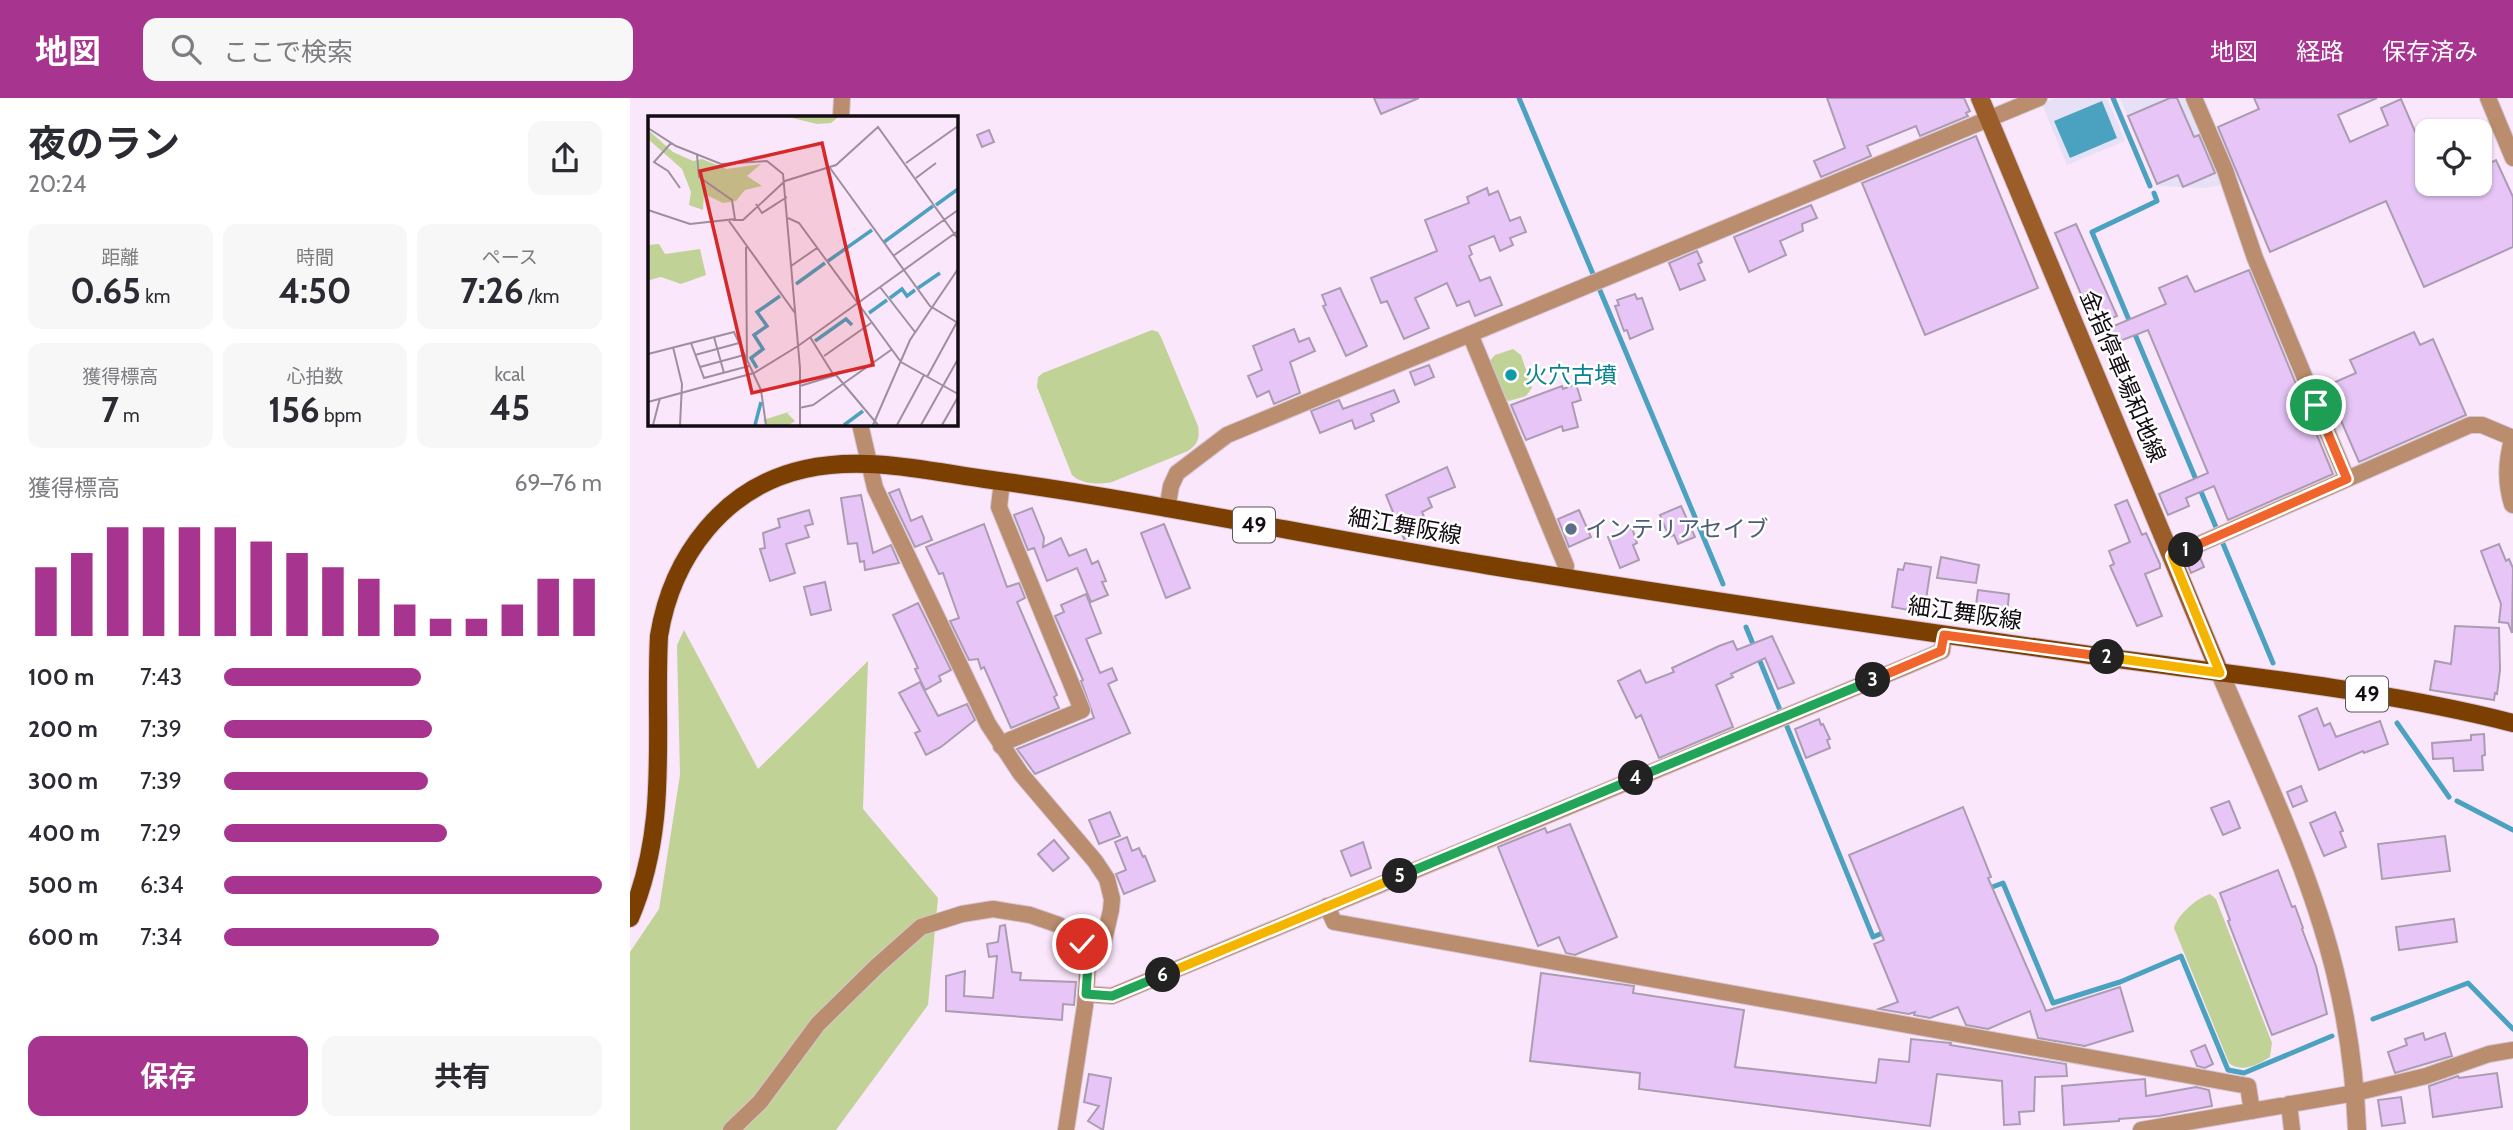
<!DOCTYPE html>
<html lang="ja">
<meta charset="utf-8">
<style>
:root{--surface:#fff;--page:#f7f7f7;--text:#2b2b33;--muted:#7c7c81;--accent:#a7348f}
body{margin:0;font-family:Cabin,"Noto Sans JP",sans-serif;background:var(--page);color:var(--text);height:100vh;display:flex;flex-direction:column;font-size:26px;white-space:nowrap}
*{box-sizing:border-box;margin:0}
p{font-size:23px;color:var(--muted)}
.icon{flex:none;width:38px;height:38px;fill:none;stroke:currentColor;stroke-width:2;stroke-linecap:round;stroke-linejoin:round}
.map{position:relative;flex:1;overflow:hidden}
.panel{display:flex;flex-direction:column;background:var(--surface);width:630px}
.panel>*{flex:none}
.tools{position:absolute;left:1785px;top:21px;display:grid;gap:14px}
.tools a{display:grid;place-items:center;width:77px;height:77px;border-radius:14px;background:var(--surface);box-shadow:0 2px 5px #0004;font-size:35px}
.pin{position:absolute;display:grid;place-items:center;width:60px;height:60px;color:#fff;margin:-30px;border:4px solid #fff;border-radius:50%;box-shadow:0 2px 7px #0007}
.km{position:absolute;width:35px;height:35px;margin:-18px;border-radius:50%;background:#222;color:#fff;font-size:19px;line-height:35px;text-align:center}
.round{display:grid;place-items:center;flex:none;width:74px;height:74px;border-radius:14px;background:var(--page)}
.overview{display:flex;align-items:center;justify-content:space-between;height:119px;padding:0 28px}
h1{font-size:38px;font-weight:700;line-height:52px}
.figures{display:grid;grid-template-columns:repeat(3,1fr);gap:10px;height:119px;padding:7px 28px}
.figures div{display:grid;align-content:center;border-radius:14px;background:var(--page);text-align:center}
.figures b{font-size:35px;font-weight:700}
.figures small{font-size:19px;font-weight:400}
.figures p{font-size:19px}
.chart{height:196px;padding:14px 28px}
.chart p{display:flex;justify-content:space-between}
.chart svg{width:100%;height:126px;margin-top:7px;stroke:var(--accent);stroke-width:6}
.action{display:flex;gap:14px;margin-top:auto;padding:14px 28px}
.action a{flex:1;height:80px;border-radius:14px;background:var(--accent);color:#fff;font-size:28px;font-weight:700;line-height:80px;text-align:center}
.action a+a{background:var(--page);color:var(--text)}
ul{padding:0 28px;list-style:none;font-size:23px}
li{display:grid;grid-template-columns:112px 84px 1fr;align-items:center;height:52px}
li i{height:18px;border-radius:9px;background:var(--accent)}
header{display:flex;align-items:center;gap:42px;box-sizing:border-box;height:98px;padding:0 35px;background:var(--accent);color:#fff}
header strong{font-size:33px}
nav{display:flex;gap:38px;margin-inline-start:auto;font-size:24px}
.search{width:490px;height:63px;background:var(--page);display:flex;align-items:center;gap:18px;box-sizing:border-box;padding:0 24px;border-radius:14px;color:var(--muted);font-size:26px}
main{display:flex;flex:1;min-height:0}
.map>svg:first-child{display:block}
.industrial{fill:#e6e1f6}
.green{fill:#c1d297}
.water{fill:#4ba2c0}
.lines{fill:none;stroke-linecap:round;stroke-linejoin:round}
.stream{stroke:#4ba2c0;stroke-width:5}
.building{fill:#e7c6f7;stroke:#ab9cb2;stroke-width:2}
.minor-casing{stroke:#d6c4d6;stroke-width:18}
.tertiary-casing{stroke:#d6c4d6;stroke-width:20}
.secondary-casing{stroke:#d6c4d6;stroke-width:20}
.primary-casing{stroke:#d6c4d6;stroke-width:20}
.minor{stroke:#b98d6d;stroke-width:16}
.tertiary{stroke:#b98d6d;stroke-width:18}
.secondary{stroke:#9b5d29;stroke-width:18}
.primary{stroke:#7b3f01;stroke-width:18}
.split-1-casing{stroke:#fff;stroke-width:14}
.split-2-casing{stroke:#fff;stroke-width:14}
.split-3-casing{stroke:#fff;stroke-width:14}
.split-4-casing{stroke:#fff;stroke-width:14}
.split-5-casing{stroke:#fff;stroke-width:14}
.split-6-casing{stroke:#fff;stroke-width:14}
.split-7-casing{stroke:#fff;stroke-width:14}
.split-1{stroke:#f0652b;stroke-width:9}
.split-2{stroke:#f5b400;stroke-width:9}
.split-3{stroke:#f0652b;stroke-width:9}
.split-4{stroke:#22a559;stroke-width:9}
.split-5{stroke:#22a559;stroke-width:9}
.split-6{stroke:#f5b400;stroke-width:9}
.split-7{stroke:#22a559;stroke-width:9}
.culture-dot{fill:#0f9aa8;stroke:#fff;stroke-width:2.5}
.service-dot{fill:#5c6f8a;stroke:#fff;stroke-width:2.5}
.labels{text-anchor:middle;stroke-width:5;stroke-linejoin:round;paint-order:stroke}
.shield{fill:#fff;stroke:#5a555a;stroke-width:2}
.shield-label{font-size:21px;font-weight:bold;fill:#130c13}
.culture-label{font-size:23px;fill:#0d838f;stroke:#fff;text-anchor:start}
.street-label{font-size:23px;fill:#130c13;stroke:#fff}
.service-label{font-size:23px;fill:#4e5e75;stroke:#fff;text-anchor:start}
.inset-river{fill:none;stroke:#4ba2c0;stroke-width:3.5}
.inset-road{fill:none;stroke:#9e8f9e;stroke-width:2}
.view{fill:#d62828;fill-opacity:0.15;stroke:#d62828;stroke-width:3.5}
.inset-edge{fill:none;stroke:#130c13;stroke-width:3.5}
</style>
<header>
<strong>地図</strong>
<div class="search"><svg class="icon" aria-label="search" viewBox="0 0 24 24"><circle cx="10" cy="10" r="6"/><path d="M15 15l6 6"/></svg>ここで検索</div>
<nav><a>地図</a><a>経路</a><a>保存済み</a></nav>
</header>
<main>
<section class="panel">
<div class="overview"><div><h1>夜のラン</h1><p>20:24</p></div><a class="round"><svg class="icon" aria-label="share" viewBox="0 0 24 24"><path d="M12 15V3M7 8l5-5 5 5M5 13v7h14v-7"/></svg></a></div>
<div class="figures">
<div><p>距離</p><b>0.65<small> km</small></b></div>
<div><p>時間</p><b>4:50</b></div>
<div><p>ペース</p><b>7:26<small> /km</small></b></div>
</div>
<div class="figures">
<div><p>獲得標高</p><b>7<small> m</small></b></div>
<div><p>心拍数</p><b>156<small> bpm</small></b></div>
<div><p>kcal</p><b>45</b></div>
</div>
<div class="chart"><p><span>獲得標高</span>69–76 m</p>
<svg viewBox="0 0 160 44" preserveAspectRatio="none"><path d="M5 44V20M15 44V15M25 44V6M35 44V6M45 44V6M55 44V6M65 44V11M75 44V15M85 44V20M95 44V24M105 44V33M115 44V38M125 44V38M135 44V33M145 44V24M155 44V24"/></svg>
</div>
<ul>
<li><b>100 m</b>7:43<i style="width:52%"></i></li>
<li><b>200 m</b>7:39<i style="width:55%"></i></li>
<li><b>300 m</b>7:39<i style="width:54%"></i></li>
<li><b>400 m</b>7:29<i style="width:59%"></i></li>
<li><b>500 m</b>6:34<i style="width:100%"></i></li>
<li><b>600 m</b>7:34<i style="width:57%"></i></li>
</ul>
<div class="action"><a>保存</a><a>共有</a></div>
</section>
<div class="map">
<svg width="1883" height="1032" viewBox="0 0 1883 1032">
<rect width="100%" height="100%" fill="#fbe7fb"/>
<path class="industrial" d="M1426,0H1477L1495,43L1437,67L1412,6Z
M1490,0H1557L1593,87L1573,90L1527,88Z"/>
<path class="green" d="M522,232L528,234L531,239L568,328C570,340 568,346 558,353L482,384C470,387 450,386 442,377L407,289L408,279L413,275Z
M883,251L891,257L902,290L896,298L879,303L874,301L858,265L865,257Z
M54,532L128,671L238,563L233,711L308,800L298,907L206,1032H0V854L29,811L50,677L47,547Z
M1580,796L1586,801L1642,945L1640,959C1628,967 1611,975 1599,965L1544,830C1548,816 1567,800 1580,796Z"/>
<path class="water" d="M1472,3L1487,40L1440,60L1424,23Z"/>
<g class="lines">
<path class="stream" d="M889,0L963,176
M1483,0L1520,88
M1524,95L1527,103L1462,134L1588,434
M969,190L1093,486
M1591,441L1643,565
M1116,529L1150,612
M1767,625L1819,699
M1156,626L1243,839L1257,833
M1827,703L1883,732
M1357,791L1373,785L1423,905L1490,884L1551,858L1598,972L1614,975L1702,938
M1743,921L1838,885L1883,931"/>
</g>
<path class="building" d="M744,0H789L751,16Z
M1197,0H1334L1340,13L1336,15L1338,18L1290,38L1286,28L1237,48L1241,58L1191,79L1184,63L1215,50Z
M1540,0H1547L1564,39L1569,37L1585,75L1553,89L1548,77L1527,86L1498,18Z
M1624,0H1747L1708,17L1720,44L1758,27L1751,10L1771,1L1797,61V94L1814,86H1850V70L1866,62L1883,99V149L1794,189L1756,103L1640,154L1588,29L1629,11Z
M359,32L364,44L352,49L347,37Z
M1346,38L1408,190L1295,237L1232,85Z
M857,90L859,97L868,93L880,123L890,119L896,134L880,140L883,147L870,153L864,138L839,148L842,156L839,158L850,183L860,179L872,207L845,218L839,203L827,208L817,185L785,200L799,230L774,241L757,203L751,205L741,180L807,153L795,122L839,105L837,99Z
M1181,107L1187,120L1172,126L1173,133L1150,143L1156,157L1119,174L1104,139Z
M1446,126L1487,218L1464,227L1425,135Z
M1067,153L1072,164L1068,166L1075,182L1050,192L1039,165Z
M1619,172L1703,376L1598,422L1584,388L1556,400L1559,408L1538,417L1529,396L1578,375L1518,232L1485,245L1479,230L1536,206L1529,190L1557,178L1565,194Z
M710,190L737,248L716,258L693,208L696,207L692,197Z
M1005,196L1007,201L1012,200L1023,231L1000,241L997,232L994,233L985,208L989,207L987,202Z
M664,231L669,244L679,240L685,253L660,264L670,295L644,306L639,293L627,299L618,278L632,272L623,248Z
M1784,234L1790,247L1803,241L1836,317L1729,364L1696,288L1726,275L1720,262Z
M799,267L804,279L785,287L780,274Z
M946,286L951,302L942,305L948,329L933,333L932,328L896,342L881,307L932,288L933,291Z
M764,292L769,304L741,316L744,323L725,331L722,322L690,335L681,313L709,302L713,311Z
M817,369L825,389L798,400L802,409L792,414L799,431L774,441L756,397Z
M269,391L281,423L292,418L302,442L285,449L259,395Z
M231,397L243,455L261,447L269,465L235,472L234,463L230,464L227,445L218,446L211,400Z
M1497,402L1512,437L1516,435L1530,466V470L1515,476L1532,518L1507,528L1480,468L1484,466L1479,453L1500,444L1485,407Z
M1051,408L1065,439L1048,446L1044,437L1039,439L1030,417Z
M402,410L414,440L413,449L431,440L439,458L456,451L462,466L468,463L476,483L472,484L478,497L461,504L447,470L417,483L404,450L398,452L384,417Z
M179,412L183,426L175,428L179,439L156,446L165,475L140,483L130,451L135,450L133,435L150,429L148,421Z
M949,412L961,439L939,449L928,421Z
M354,426L377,489L389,485L395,500L387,504L427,597L424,599L429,610L381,630L354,569L351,571L348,561L339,562L320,523L329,520L313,475L309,476L296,449Z
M534,426L560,490L536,500L511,435Z
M1002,430L1007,445L1003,447L1009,462L990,470L978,439Z
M1869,446L1876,463L1879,461L1883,470L1882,535L1878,525L1869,524L1871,506L1851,453Z
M1569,457L1574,469L1561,475L1556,463Z
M1311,459L1349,467L1346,485L1307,480Z
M1275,465L1301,469L1296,501H1292L1290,514L1262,509L1268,471L1273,472Z
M195,484L201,512L181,517L174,489Z
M1348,492L1379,496L1376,526L1344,521Z
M456,496L471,535L456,541L470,575L482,570L487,582L478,586L500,635L405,676L387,651L464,620L451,583L453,582L425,518L434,514L431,507Z
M288,505L321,572L309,578L311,583L295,592L285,571L288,570L263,517Z
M1825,528L1869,530L1870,572L1867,596L1865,595L1864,602L1800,592L1805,563L1821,566Z
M1142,538L1164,585L1148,591L1135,560L1101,576L1103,579L1086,587L1103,629L1029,660L1011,617L1006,620L988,583L1010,572L1016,585L1044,574L1042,570L1089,548L1103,543L1107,552Z
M290,584L308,618L337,606L345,622L311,649L296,657L285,635L290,633L269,595Z
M1687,610L1694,628L1700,625L1706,639L1750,623L1758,646L1734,655L1733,653L1689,672L1669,618Z
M1189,621L1191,627L1193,626L1200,641L1197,642L1200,650L1176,660L1165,631Z
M1854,636L1855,657L1852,658L1853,672L1824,673L1823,660L1803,661L1802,645L1841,642V637Z
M1671,688L1677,703L1663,709L1657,694Z
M1599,703L1610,730L1593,737L1581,710Z
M1333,709L1361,779L1358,780L1416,913L1490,889L1503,933L1455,948L1408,940L1400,913L1358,931L1336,927L1328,909L1300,920L1284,917L1285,914L1279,916L1249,911L1268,904L1244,846L1254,842L1219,757Z
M480,714L490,738L469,746L459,722Z
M1705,714L1713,733L1710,734L1716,749L1694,758L1680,725Z
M940,726L987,839L945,857L936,855L929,839L908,848L868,749L915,730L917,735Z
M1815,738L1820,773L1752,781L1748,746Z
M497,739L502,753L509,750L513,759L515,758L525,783L494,796L486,776L496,772L485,744Z
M424,742L439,760L423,773L408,756Z
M733,744L741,770L721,778L711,753Z
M1648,772L1662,809L1665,808L1673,830L1672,831L1686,868L1697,916L1642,937L1598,823L1600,822L1590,795Z
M1824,821L1827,844L1769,852L1766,829Z
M375,827L382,874L391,875L390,882L446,884L444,907L433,906L432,922L316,913V878L335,873L334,898L363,900L367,858L359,859L357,846L368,844L370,828Z
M911,875L1004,888L1003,895L1114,912L1105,969L1246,985L1249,961L1279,964L1281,941L1321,945L1320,947L1436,966L1437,978L1405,979L1404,1013L1389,1014L1390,1026L1374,1027L1372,983L1307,976L1300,1028L1009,991L1010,975L900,963Z
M1793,935L1795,942L1815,935L1822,958L1765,975L1758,954L1777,947L1775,941Z
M1575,947L1583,966L1575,970L1567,968L1561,953Z
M1867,975L1872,1009L1803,1019L1799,988L1828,978L1829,980Z
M459,976L481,980L473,1032L458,1023L469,1008L454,1004Z
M1515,981L1516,998L1566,989L1579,992L1582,1008L1529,1018L1489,1021V1023L1434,1027L1432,988Z
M1771,999L1775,1025L1752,1028L1748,1002Z"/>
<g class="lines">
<g class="minor-casing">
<path id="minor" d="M1564,0L1595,72L1625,160L1717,381
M1858,0L1883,60
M211,19L212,0
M840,236L936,468L934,480
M230,326L245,390L358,626L391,676L465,763L477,781L482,801L481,812L471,855L456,860
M537,411L541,388L547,375L597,337L1409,0
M1542,458L1840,327H1852L1883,340
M371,648L380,642L452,612L369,409L372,383
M697,808L704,824L1618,988L1622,1013
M456,896L482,898L1277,568L1312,553L1314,537
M1659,1006L1662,1032
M101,1032L130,1004L188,926L246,869L291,829L332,816L363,811L400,817L429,827L452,847L458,866L455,908L436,1032
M1511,1032L1725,995L1796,978L1859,956L1883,952"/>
</g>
<g class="tertiary-casing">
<path id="tertiary" d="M1883,342C1877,364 1876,384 1883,406
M1590,575C1631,672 1680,771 1705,874C1718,926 1725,979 1727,1032"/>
</g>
<g class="secondary-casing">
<path id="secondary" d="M1350,0L1590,575"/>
</g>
<g class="primary-casing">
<path id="primary" d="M0,820C40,727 24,635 29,538C42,458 94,389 175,371C236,357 302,374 362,382C531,405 699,442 868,469C1069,502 1272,531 1474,559C1610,578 1749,591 1883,625"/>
</g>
<use href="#minor" class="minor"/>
<use href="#tertiary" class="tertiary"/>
<use href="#secondary" class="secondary"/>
<use href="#primary" class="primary"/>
</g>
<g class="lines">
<g class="split-1-casing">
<path id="split-1" d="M1556,452L1717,381L1686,307"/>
</g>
<g class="split-2-casing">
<path id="split-2" d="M1477,559L1590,575L1542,458L1556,452"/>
</g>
<g class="split-3-casing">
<path id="split-3" d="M1243,582L1311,553L1314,537L1477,559"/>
</g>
<g class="split-4-casing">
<path id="split-4" d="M1006,680L1243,582"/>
</g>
<g class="split-5-casing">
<path id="split-5" d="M770,778L1006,680"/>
</g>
<g class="split-6-casing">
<path id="split-6" d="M533,877L770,778"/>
</g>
<g class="split-7-casing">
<path id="split-7" d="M452,846L458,866L456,896L482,898L533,877"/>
</g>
<use href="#split-1" class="split-1"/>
<use href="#split-2" class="split-2"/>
<use href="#split-3" class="split-3"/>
<use href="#split-4" class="split-4"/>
<use href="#split-5" class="split-5"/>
<use href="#split-6" class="split-6"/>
<use href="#split-7" class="split-7"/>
</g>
<circle class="culture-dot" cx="881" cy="277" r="7"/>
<circle class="service-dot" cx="941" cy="431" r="7"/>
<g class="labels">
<g class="shield">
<rect x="603" y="409.5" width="42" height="35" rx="5"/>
<rect x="1716" y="578.5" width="42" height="35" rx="5"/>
</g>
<g class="shield-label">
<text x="624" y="434">49</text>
<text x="1737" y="603">49</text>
</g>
<g class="culture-label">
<text x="895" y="285">火穴古墳</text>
</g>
<g class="street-label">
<text transform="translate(1493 278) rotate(67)" y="8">金指停車場和地線</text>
<text transform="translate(775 428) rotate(10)" y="8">細江舞阪線</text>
<text transform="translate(1335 515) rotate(8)" y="8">細江舞阪線</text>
</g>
<g class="service-label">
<text x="955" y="439">インテリアセイブ</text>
</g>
</g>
<g transform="translate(18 18)">
<rect width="310" height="310" fill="#fbe7fb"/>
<path d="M140,1H190L183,7L169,8ZM0,14L25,36L45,45L54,43L79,53L113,48L99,60L114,70L97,74L88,85L75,87L56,78L55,94L41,89L43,76L34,53L0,23ZM11,128L17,138L52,133L58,159L33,168L13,161L2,164L0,170V129ZM147,294L139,297L147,305L141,309H119L115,304Z" fill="#c1d297"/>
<path class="inset-river" d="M288,89L310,73M236,126L285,90M180,145L224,114M148,168L177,147M270,172L292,157M242,182L254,173L259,180L267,174M221,197L239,184M167,225L198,203L204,209M109,252L103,242L115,233L106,219L119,210L109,196L132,180M107,309L113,286M196,309L215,295"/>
<path class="inset-road" d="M0,12L28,30L73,48L119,45L135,58L152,252V309M23,27L6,46L20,55L32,72M258,47L310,10M182,52L282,190L310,207M268,62L288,47M108,88L114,97L139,81M0,94L42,108L87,103L84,84L51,61L49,39M140,102L151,107L253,246L310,278M85,104H95L137,65L188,49L230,11L310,123M81,105L147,197M98,131L99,246M245,140L310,94M143,150L169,132M232,171L267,216M66,221L76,257M162,221L185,258M43,227L56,262L101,250M150,230L310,115M25,231L34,268L32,309M0,238L86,216L113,274L118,309M47,239L91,227M176,240L223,207M52,251L96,239M279,261L309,206M152,270L188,259L230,309M0,286L106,257L150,230M151,292L165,289L243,234M5,309L12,282M225,309L262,224L310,153M249,309L276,259M273,309L310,243M294,309L310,281"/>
<path class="view" d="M174,27L225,249L104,277L52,55Z"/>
<rect width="310" height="310" class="inset-edge"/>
</g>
</svg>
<div class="tools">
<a><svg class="icon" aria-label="locate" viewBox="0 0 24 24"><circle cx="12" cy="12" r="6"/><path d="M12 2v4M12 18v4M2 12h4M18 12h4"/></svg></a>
</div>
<div class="pin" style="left:1686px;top:307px;background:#1e9e55"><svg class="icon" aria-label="arrive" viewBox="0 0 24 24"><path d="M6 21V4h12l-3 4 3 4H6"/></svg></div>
<div class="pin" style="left:452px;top:846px;background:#d93025"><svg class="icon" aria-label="check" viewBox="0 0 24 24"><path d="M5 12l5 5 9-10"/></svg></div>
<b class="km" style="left:1556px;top:452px">1</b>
<b class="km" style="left:1477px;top:559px">2</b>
<b class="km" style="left:1243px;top:582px">3</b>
<b class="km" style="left:1006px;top:680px">4</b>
<b class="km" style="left:770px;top:778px">5</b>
<b class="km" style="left:533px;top:877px">6</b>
</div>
</main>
